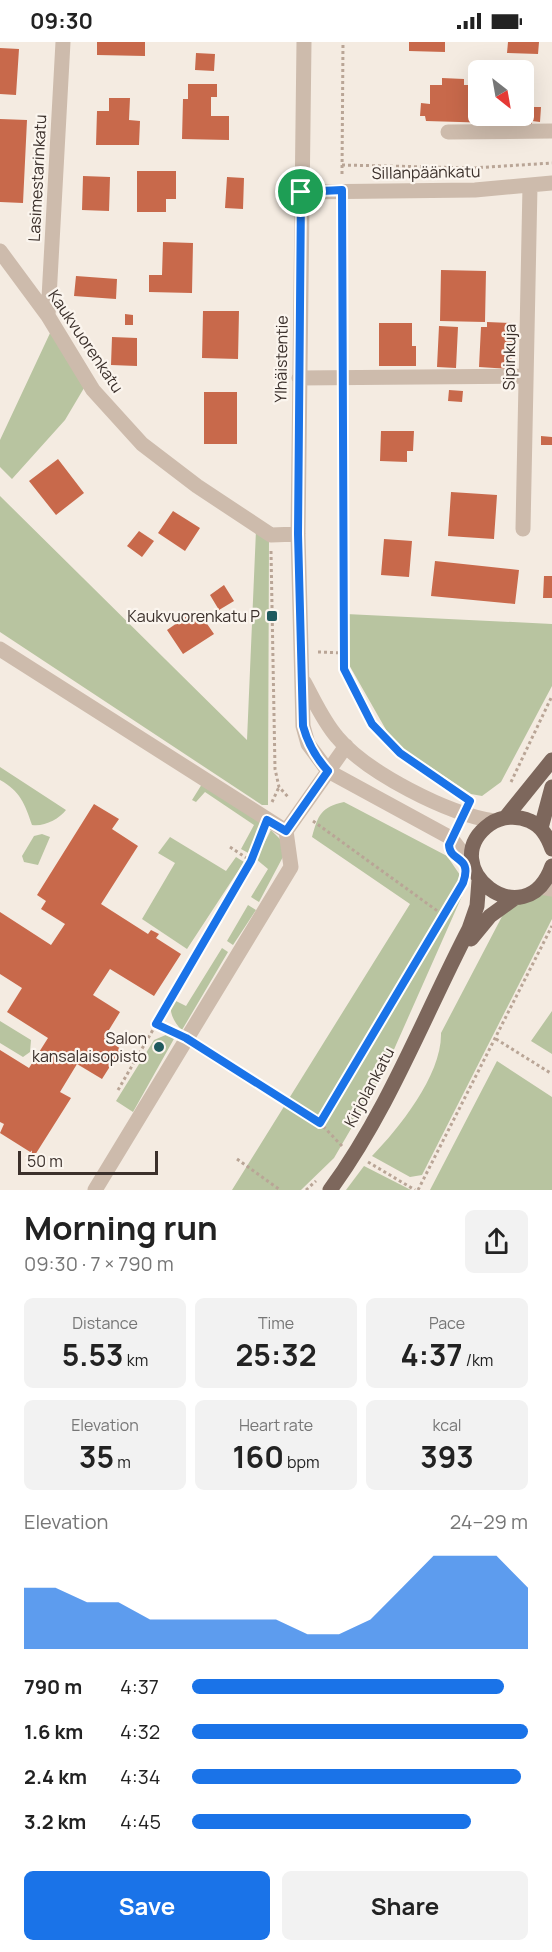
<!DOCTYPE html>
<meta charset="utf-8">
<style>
:root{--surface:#fff;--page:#f2f2f2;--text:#222;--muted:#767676;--accent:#1a73e8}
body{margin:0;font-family:Manrope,sans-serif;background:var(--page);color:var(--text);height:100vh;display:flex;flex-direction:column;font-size:22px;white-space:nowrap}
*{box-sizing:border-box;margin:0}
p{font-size:20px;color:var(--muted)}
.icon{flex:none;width:33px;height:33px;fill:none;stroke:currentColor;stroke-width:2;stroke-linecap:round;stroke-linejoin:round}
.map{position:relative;height:1148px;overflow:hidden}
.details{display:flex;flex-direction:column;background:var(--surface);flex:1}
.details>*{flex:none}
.needle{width:39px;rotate:149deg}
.fabs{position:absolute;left:468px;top:18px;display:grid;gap:12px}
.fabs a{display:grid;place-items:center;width:66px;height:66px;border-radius:9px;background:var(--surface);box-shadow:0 6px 24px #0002;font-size:30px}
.scale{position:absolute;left:18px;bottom:15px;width:140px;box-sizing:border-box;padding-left:6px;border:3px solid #3b302b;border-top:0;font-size:16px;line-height:21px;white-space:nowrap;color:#3b302b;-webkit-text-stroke:4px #fbf5ee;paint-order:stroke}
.pin{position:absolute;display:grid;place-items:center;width:51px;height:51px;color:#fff;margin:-26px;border:3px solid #fff;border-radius:50%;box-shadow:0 2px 6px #0007}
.round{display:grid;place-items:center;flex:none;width:63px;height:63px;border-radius:9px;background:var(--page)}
.headline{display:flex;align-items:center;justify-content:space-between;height:102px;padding:0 24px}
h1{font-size:33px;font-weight:700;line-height:45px}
.metrics{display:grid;grid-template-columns:repeat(3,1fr);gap:9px;height:102px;padding:6px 24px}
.metrics div{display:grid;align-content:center;border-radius:9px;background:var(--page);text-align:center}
.metrics b{font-size:30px;font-weight:700}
.metrics small{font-size:16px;font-weight:400}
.metrics p{font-size:16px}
.chart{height:168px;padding:12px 24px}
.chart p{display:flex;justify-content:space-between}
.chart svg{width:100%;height:108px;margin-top:6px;fill:var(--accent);opacity:.7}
.primary-button{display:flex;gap:12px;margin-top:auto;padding:12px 24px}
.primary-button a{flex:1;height:69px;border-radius:9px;background:var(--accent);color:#fff;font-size:24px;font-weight:700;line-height:69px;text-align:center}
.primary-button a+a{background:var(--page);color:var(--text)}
ul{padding:0 24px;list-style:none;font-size:20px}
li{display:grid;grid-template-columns:96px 72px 1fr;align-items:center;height:45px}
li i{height:15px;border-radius:8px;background:var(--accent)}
.status{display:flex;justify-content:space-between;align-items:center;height:42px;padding:0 30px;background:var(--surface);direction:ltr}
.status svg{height:16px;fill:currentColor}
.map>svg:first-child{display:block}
.green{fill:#b8c4a0}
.building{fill:#c8694b}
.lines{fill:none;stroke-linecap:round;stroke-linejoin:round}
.path{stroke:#b9a596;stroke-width:3;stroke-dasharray:3 3;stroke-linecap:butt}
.minor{stroke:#cdbbac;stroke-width:15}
.major{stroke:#7d675c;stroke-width:15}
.route-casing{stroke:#fff;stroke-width:12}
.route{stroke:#1a73e8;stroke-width:8}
.poi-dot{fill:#1f5a5e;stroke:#fbf5ee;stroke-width:2}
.labels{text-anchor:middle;stroke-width:4.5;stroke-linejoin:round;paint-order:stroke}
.street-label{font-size:16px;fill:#3b302b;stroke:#fbf5ee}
.poi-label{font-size:16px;fill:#3b302b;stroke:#fbf5ee;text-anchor:end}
</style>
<div class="status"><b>09:30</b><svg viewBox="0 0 49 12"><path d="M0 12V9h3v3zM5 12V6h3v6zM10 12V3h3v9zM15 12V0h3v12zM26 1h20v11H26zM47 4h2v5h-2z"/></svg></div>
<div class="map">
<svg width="552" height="1148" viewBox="0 0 552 1148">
<rect width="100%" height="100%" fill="#f4ebe1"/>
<path class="green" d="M51,289L84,346L65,378L12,437L0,425V398Z
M0,454L247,698L256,488L269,495L268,763H262L0,590Z
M346,572L552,582V644L501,740L482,754L471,752L393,700L348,621Z
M0,725L66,768C59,777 44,785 32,783C25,762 20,749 0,738Z
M202,742L263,782L250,812L241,807L254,783L205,750L196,760L192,758Z
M344,760L447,814L460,833L462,854L384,1030L334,1116L301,1148H232L410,862L312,795C318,773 321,765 344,760Z
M271,788L281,798L285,811L259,860L251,855L268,827L256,817Z
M42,792L50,795L38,823L24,820L22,814L34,794Z
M170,795L226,829L236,815L244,820L187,907L142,877L175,821L158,811Z
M552,850V877L422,1133L410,1135L372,1114C399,1086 442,1033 441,991L508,863L534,851Z
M248,863L256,868L233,903L227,899Z
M222,906L228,910L182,988C173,980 168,968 172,957L186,964Z
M552,969V1012L531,999Z
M0,979L31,998L30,1010L23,1015L0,1001Z
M168,992L175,995L133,1070L116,1059L154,998Z
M497,1019L552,1055V1148H430Z
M364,1124L411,1148H346Z"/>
<path class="building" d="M97,0H145V14L97,13Z
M409,0H445V10L409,9Z
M508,0H539L538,12L507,11Z
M0,6L19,7L16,53L0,52Z
M196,11L215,12L214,29L195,28Z
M442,36L464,37V43H478V74H524V44H529V65H541L540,80L532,79V82L426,79L425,74H420L421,61L430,62V43H442Z
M188,42H217V55H211V74H229V98L182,97L183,57H188Z
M109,56H130L129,78L140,79L139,103H96L97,69H109Z
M0,77L27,78L23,161L0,160Z
M137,129H176V157H166V170H137Z
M83,134L110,135L109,169L82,168Z
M227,135L244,136L243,167L225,166Z
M163,200L193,201L192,251L149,250V233H162Z
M441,228L486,229L485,280L440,279Z
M76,234L117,237L116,257L74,254Z
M203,269H239L238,317L202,316Z
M125,272L133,273V283H125Z
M487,280L513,281L511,327L479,325L481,285H487Z
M379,281H412V304H416V324H379Z
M439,284L458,285L456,326L437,325Z
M112,295L137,296V324L111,323Z
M449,348L463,349L462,360L448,359Z
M204,350H237V402H204Z
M381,389H414L413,409H407V420L380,419Z
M541,394L552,395V403H541Z
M58,417L84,451L56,473L29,439Z
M451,450L497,453L494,497L448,494Z
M173,469L200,486L185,509L158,491Z
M139,489L154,499L142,515L127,504Z
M384,497L412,499L409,535L381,533Z
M435,519L519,528L515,562L431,554Z
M544,534H552V556H543Z
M224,543L234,559L219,568L210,553Z
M190,572L194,578L201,573L214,592L183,612L167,588Z
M94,762L119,777L112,787L138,804L101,862L148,892L151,888L159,892L156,896L181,912L154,954L110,927L93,953L120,970L104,996L121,1007L102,1037L77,1022L60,1050L71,1056L35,1113L0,1091L4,1082L0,1080V1008L29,1026L48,996L7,970L22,946L0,932V870L51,903L65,882L41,867L46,859L37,853Z"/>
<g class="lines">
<path class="path" d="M342,123L473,126L552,121
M342,132L343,0
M342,166V318
M342,352L344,627L373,682L400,711L449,746
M271,509L275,727L279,745L289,756
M318,610L343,611
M511,740L552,654
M272,760L279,745
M313,779L443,873
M230,805L251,819
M156,982L174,990
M496,997L552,1032
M200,1005L320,1081
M118,1048L251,819L262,792
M342,1104L320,1081L460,846
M237,1117L280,1148
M368,1120L415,1148
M306,1148L316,1139
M418,1148L552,884"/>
<path class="minor" d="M304,0L298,492L303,684L308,702L328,729L451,796L473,825
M448,90L552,89
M301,150L475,148L552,141
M0,209L48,274L93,348L142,402L197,444L271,493L298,492
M48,274L63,0
M299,336L526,334
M523,487L530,144
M0,607L286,789
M304,640C314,658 323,679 337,695C367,731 448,772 494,779
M540,845L552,847
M95,1148L291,825L286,789L346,704"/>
<path class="major" d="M506,775L552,718
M541,786L552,745
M552,807C548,795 542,784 530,779C517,773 502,774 490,782C432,824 526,898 552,824
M471,897L490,874L515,856
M330,1148C388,1069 424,974 469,887L477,864L479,838"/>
</g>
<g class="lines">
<g class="route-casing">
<path id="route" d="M342,148L344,627L372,682L400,711L470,759L449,803C450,821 473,813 463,841L320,1081L186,996L156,982L251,819L267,778L286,789L328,729C315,715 308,702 303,684L298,492L301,150Z"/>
</g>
<use href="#route" class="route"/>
</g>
<g class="poi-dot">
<rect x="266" y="568" width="12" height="12" rx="3"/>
<circle cx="159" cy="1005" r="6"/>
</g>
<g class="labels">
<g class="street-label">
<text transform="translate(426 130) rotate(-1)" y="6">Sillanpäänkatu</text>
<text transform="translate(37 136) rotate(-87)" y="6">Lasimestarinkatu</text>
<text transform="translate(86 299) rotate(56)" y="6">Kaukvuorenkatu</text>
<text transform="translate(509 315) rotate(-89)" y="6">Sipinkuja</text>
<text transform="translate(281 317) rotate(-89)" y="6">Ylhäistentie</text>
<text transform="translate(369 1045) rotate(-62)" y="6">Kirjolankatu</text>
</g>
<g class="poi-label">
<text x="260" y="580">Kaukvuorenkatu P</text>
<text x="147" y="1002">Salon<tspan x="147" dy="18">kansalaisopisto</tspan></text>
</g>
</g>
</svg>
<div class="fabs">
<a><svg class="needle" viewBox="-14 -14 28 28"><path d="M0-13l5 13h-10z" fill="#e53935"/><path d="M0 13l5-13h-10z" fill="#767676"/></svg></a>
</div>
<div class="scale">50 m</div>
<div class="pin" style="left:301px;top:150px;background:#1e9e55"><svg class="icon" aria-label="arrive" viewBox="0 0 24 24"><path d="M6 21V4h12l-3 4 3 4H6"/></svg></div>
</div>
<section class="details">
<div class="headline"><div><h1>Morning run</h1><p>09:30 · 7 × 790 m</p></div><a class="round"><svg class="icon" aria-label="share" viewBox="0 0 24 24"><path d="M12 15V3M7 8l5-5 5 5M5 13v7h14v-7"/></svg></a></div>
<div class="metrics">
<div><p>Distance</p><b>5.53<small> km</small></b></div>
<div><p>Time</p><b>25:32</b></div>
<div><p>Pace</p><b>4:37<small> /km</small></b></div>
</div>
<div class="metrics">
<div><p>Elevation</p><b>35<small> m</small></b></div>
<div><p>Heart rate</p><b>160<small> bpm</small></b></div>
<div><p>kcal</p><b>393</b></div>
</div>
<div class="chart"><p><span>Elevation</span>24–29 m</p>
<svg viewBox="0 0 160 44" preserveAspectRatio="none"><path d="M0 44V19L10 19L20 25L30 25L40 32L50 32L60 32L70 32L80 32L90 38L100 38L110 32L120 19L130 6L140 6L150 6L160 19V44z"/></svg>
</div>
<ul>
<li><b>790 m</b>4:37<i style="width:93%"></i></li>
<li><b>1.6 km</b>4:32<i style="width:100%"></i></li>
<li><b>2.4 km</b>4:34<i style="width:98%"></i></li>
<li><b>3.2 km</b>4:45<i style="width:83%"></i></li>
</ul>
<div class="primary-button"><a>Save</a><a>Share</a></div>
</section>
